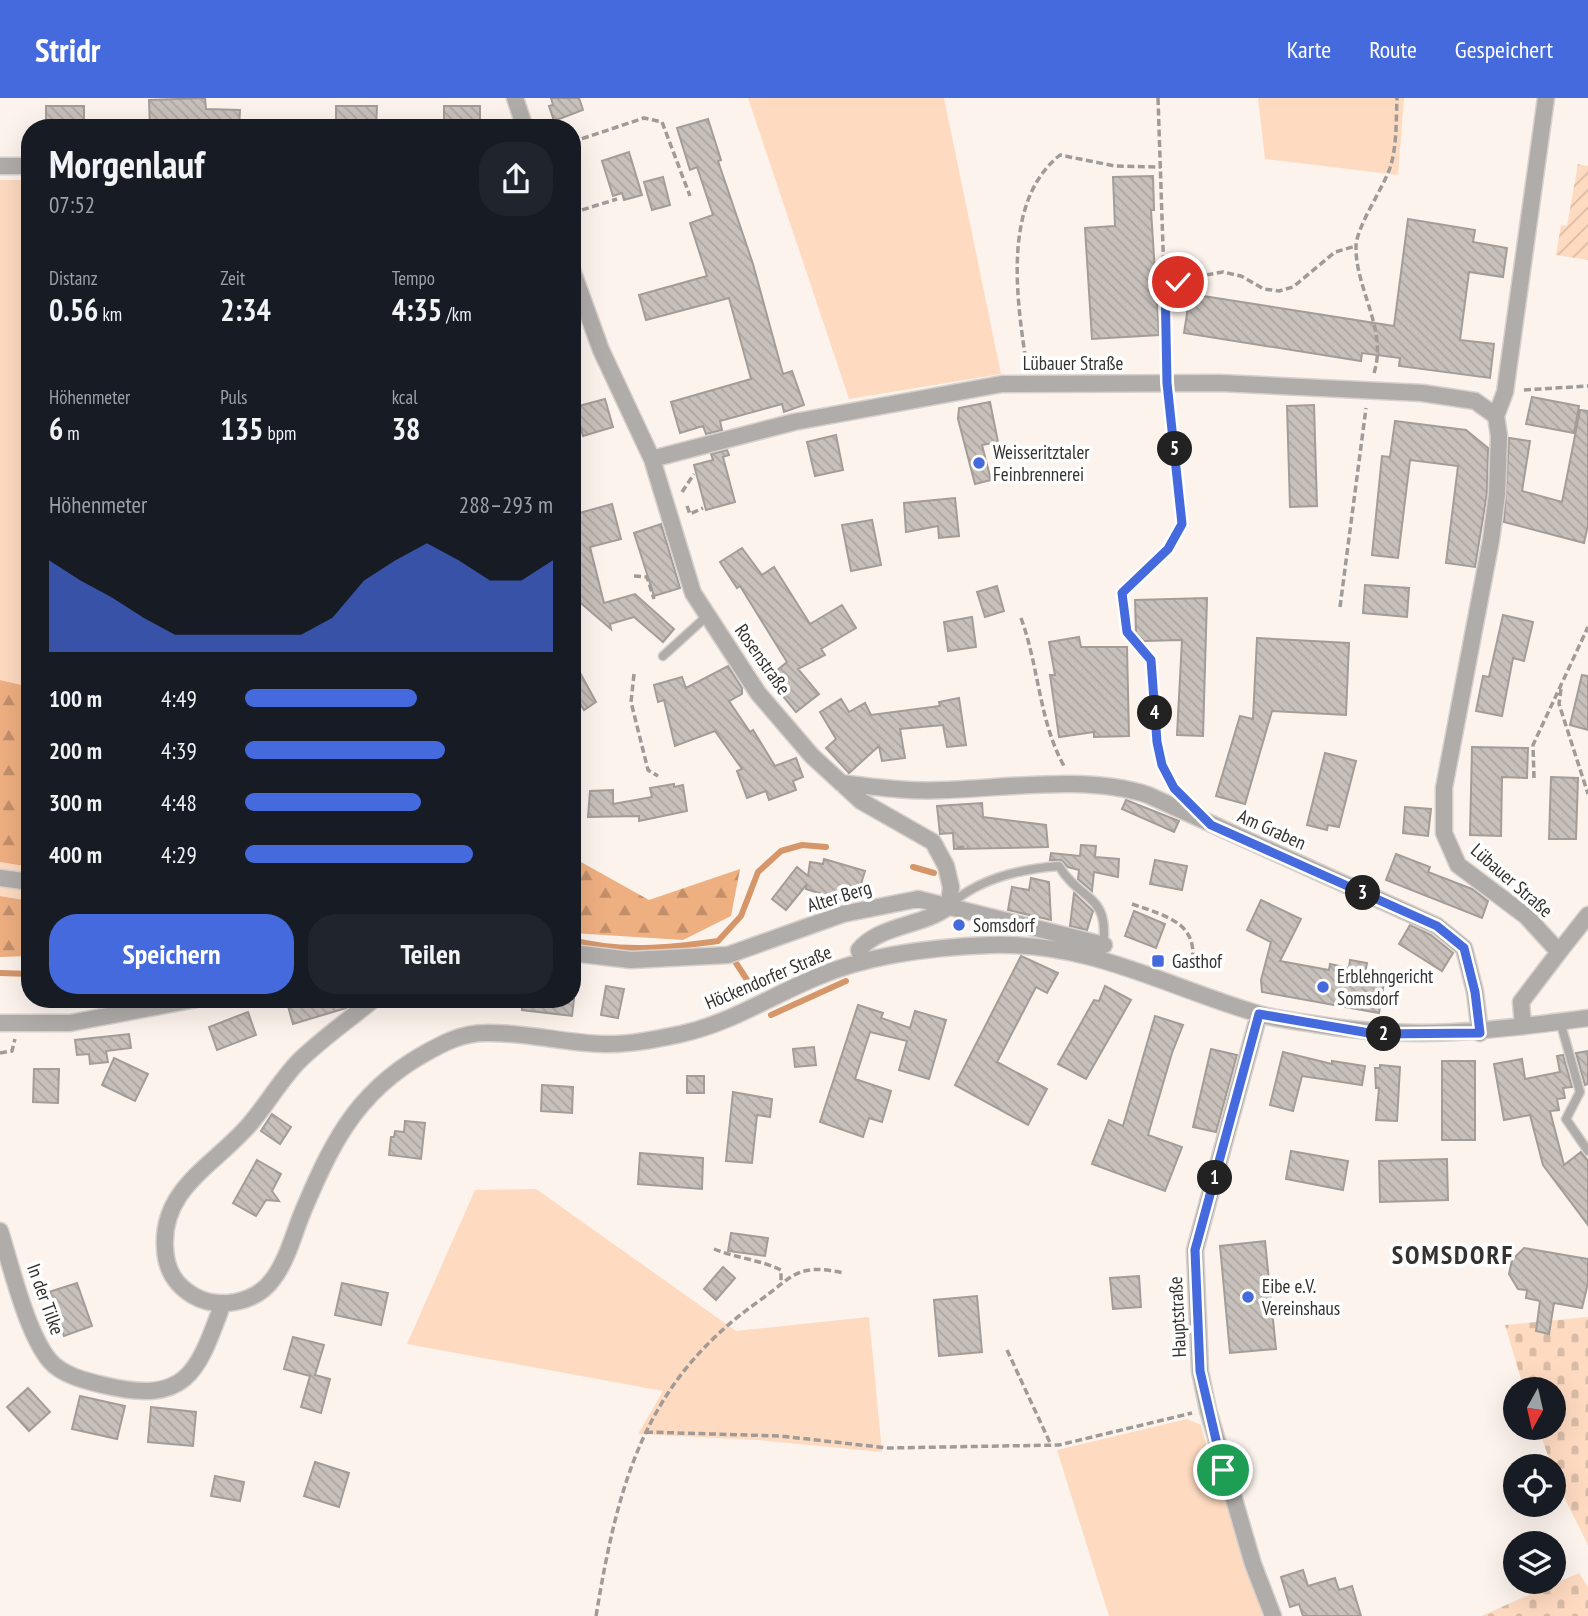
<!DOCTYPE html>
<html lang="de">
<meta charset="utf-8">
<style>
:root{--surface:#171b24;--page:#20242c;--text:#f1f3f6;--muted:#9ea1a6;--accent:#456add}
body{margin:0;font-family:"PT Sans Narrow",sans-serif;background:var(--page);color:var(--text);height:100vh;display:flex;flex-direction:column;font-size:26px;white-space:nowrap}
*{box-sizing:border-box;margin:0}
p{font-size:23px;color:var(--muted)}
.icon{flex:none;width:38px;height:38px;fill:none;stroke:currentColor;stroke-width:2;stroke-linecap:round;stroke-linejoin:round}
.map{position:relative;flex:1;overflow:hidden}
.side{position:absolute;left:21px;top:21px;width:560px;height:889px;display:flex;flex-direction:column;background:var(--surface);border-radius:28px;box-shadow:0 7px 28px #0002}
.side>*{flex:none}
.needle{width:46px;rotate:188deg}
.controls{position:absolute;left:1503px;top:1279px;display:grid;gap:14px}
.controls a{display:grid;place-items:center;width:63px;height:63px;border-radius:50%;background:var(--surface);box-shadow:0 7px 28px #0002;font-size:35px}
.pin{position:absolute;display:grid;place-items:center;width:60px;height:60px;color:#fff;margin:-30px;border:4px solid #fff;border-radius:50%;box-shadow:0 2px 7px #0007}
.km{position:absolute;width:35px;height:35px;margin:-18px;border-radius:50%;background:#222;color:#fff;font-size:19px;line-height:35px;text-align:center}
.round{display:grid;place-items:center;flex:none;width:74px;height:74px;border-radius:28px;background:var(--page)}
.headline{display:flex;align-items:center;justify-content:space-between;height:119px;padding:0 28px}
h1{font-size:38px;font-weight:600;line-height:52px}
.stats{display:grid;grid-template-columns:repeat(3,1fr);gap:10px;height:119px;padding:7px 28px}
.stats div{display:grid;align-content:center}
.stats b{font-size:30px;font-weight:600}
.stats small{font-size:19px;font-weight:400}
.stats p{font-size:19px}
.chart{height:196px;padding:14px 28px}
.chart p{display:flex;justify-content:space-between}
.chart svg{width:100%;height:126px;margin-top:7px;fill:var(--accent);opacity:.7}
.action{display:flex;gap:14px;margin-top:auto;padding:14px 28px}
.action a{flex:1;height:80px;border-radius:28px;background:var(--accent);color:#fff;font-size:28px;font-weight:600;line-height:80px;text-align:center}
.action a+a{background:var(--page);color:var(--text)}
ul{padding:0 28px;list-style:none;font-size:23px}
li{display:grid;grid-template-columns:112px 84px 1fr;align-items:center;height:52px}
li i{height:18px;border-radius:9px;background:var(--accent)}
header{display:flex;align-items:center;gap:42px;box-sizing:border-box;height:98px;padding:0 35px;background:var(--accent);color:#fff}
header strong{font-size:33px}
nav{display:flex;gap:38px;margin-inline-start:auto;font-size:24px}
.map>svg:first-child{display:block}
.green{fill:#fedac1}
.forest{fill:url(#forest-firs)}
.cemetery{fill:url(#cemetery-stones)}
.garden{fill:url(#garden-furrows)}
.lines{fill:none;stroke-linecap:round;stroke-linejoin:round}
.stream{stroke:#d5976a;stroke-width:6}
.building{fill:url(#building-back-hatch);stroke:#a49c97;stroke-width:2}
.service-casing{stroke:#d8d0cb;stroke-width:11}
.minor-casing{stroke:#d8d0cb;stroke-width:19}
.path{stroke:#a19b97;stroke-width:3.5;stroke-dasharray:7 3.5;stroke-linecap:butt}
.service{stroke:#b0acaa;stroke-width:8}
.minor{stroke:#b0acaa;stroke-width:16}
.route-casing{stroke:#fff;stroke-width:14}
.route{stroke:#456add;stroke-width:9}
.poi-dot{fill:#456add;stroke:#fff;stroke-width:2.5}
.labels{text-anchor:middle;stroke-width:7;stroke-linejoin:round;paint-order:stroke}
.street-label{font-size:19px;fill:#34312f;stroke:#fff}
.poi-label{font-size:19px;fill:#34312f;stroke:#fff;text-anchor:start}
.district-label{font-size:26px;font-weight:bold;letter-spacing:2px;fill:#34312f;stroke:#fff}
</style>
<header>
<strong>Stridr</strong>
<nav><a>Karte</a><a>Route</a><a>Gespeichert</a></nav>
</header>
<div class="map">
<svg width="1588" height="1518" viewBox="0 0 1588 1518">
<defs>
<pattern id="forest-firs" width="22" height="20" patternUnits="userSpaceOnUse" patternTransform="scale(1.75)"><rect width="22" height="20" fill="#eeaf81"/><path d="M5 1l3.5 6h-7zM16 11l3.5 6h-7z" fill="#c28f6a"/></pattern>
<pattern id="cemetery-stones" width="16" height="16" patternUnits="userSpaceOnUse" patternTransform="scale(1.75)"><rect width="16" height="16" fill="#fedac1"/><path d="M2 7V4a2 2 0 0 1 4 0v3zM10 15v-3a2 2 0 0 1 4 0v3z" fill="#dabca6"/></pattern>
<pattern id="garden-furrows" width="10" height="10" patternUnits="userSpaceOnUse" patternTransform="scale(1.75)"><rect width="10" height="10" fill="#fedac1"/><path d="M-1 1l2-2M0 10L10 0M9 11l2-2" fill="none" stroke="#dabca6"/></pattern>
<pattern id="building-back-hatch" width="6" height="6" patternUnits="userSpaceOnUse" patternTransform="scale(1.75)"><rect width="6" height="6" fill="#c8c0ba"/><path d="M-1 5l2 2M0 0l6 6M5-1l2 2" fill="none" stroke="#aca5a0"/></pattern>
</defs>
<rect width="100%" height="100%" fill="#fcf3ed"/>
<path class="green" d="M748,0H944L1001,276L849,301Z
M1258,0H1404L1398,77L1265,61Z
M0,82H30V589L0,582Z
M0,764L30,769V803L0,798Z
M536,1091L736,1233L869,1219L882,1354L758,1342L638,1336L663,1293L407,1246L475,1092Z
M1187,1321L1201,1327L1211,1365L1227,1387L1264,1518H1109L1057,1352Z"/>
<path class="forest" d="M0,582L30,589V769L0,764Z
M572,759L649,802L740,771L731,818L683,842L572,835Z
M0,798L30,803V858L0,859Z"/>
<path class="cemetery" d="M1588,1219V1447L1560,1391L1538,1330H1554V1292L1524,1291L1505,1227Z
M1579,1475L1588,1489V1518H1481Z"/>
<path class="garden" d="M1578,66L1588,68V162L1556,157L1561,127L1567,128Z"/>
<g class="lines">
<path class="stream" d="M913,769L934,775
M572,842C619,855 670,850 718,843L741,818L758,774L781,753L802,747L826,749
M736,865L753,891
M0,875L30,876
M771,917L846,883"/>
</g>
<path class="building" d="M205,0L206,11L240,12L239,30H150L149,2Z
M551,0H579L583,12L554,23L549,8L553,7Z
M46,8H84V30H46Z
M336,8H377L376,30L336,27Z
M444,8H480V30L444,29Z
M708,21L721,62L718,63L753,166L783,276L792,273L804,307L784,314L782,306L720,323L722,332L706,336L703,328L680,335L671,304L751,281L729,200L646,222L639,197L707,178L690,125L713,117L697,69L690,72L677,30Z
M629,54L642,97L624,102L622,95L613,98L602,63Z
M1153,78L1154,112H1151L1159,237L1092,241L1085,130L1115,128L1113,79Z
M663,79L670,107L652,112L644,84Z
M1408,121L1475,132L1473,144L1507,150L1503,179L1469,174L1460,242L1494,246L1490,280L1399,268L1400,260L1362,255L1361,263L1184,235L1190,196L1394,228Z
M1532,299L1579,308L1574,335L1526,326Z
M605,301L613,329L583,338L575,309Z
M990,304L998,344L982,347L991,382L975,386L958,321L959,310Z
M1314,307L1317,408L1290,409L1287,308Z
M1580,312L1588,313V427L1584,445L1504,424L1509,340L1530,343L1522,393L1562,404Z
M1395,323L1466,332L1488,350L1487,395L1475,469L1446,465L1458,368L1410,362L1398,460L1372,457L1382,358L1390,359Z
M836,337L843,372L815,378L807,344Z
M727,352L729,357L723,359L735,404L706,412L694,367L713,362L711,356Z
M955,400L959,438L939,440L938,428L906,434L904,405Z
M612,406L621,441L590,449L604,505L635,496L674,531L663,544L634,519L610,526L611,531L576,501L572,488V417Z
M872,422L881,467L851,473L842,427Z
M661,426L680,490L654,498L634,435Z
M742,450L762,477L774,469L810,526L842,507L856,530L821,551L825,557L798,571L819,596L796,614L768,580L787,564L740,488L737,490L720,464Z
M1365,487L1409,490L1407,519L1363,515Z
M997,488L1004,513L985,519L977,494Z
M1207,500L1203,638L1177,637L1182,542L1144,543L1136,535L1135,502Z
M1503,517L1533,524L1524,563L1513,560L1502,618L1476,613L1483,578L1489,579Z
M972,519L976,549L948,553L944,524Z
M1079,539L1081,549H1127L1129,638L1094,639V634L1059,639L1050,577H1055L1049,544Z
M1257,540L1349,545L1346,617L1272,613L1245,706L1216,698L1240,618L1253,621Z
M572,560L596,604L584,612L572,593Z
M728,568L742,590V596L729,603L750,634L753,632L775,668L796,660L803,679L793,683L796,692L769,702L766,693L747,700L737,673L742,671L715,633L675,648L664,602L658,604L654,587L682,579L686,590Z
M1582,577L1588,578V632L1570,627Z
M959,600L966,647L947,649L943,627L900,631L905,660L882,663L879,648L849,675L826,650L836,641L820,614L841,601L849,614L865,605L871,617L940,608L939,604Z
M1472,649L1528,650L1527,680L1502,679L1501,738L1470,737Z
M1325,655L1356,663L1339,729L1328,727L1327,732L1307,727Z
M1551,679L1578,680L1576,741H1549Z
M674,686V689L683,687L687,713L639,723V718L588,719L590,693L613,692V706L652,699L650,690Z
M1126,702L1179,723L1174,734L1122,711Z
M982,705L983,719L1046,727L1048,749L954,751L953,735L940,736L937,708Z
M1405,709L1431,711L1428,738L1403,735Z
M1081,747L1096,748L1095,759L1119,761L1118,779L1094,774L1092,793L1078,781L1079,772L1068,769L1061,762H1050L1051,755L1080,758Z
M1396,756L1430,769L1428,774L1472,791L1488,803L1482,820L1386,782Z
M824,761L865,773L856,802L843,798L841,802L806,791L807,786L786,812L772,801L797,769L808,778L810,764L823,766Z
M1155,762L1187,768L1182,792L1150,786Z
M1031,780L1049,784L1051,822L1008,812L1012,789L1029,792Z
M1074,795L1093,813L1087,832L1070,828Z
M1261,802L1301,821L1280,863L1329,872L1330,866L1349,870L1350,862L1367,865L1365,875L1385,878L1379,915L1262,894L1261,882L1271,844L1247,832Z
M1134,813L1165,826L1156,850L1125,838Z
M1410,827L1431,837L1453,855L1442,873L1399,846Z
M1021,858L1058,875L1047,895L1036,889L997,964L1047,991L1028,1027L955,987Z
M606,888L624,891L618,920L601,917Z
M1105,888L1131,902L1086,981L1058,966L1094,902L1099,903Z
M286,901H357L346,910L293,926Z
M522,901H574L572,918L522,912Z
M858,907L883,915L881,920L910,930L915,913L946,922L929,981L899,972L907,943L870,934L855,981L891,993L882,1024L869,1020L863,1039L820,1024Z
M248,914L256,937L217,952L209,929Z
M1155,918L1183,927L1172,955L1148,1037L1182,1049L1165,1093L1092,1066L1109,1022L1123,1028Z
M129,936L131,950L106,953L108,964L90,966L89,956L77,957L75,942Z
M814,949L816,967L795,969L793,951Z
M1211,951L1237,957L1216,1034L1193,1029Z
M1588,953V986L1585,987L1576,955Z
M1283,954L1332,966V963L1365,968L1362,987L1302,978L1293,1013L1270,1007Z
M1563,957L1572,989L1563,990L1565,1000L1557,1001L1559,1012L1550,1013L1564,1067L1581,1054L1588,1063V1127L1543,1067L1530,1017L1504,1022L1494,966L1522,961L1525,981L1560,974L1557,958Z
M114,960L148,976L135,1003L102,987Z
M1442,963H1475V1042H1442Z
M1380,967L1400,969L1397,1023L1376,1022L1379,990H1376L1375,970H1380Z
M34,971H59L58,1005L33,1004Z
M687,978H704V995H687Z
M542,987L573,989L572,1015L541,1013Z
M733,994L772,1001L770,1019L757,1017L752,1065L726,1063Z
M272,1016L291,1029L280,1046L261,1033Z
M405,1023L425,1025L421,1061L389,1057L391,1039H394L395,1033L404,1034Z
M1291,1053L1348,1063L1343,1092L1286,1081Z
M640,1055L703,1060L702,1091L638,1086Z
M1447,1061L1448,1102L1380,1104L1379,1063Z
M257,1062L281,1076L272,1093L279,1103L266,1102L256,1118L233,1105Z
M731,1135L768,1140L765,1158L728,1153Z
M1265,1143L1276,1251L1230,1255L1220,1148Z
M1524,1150L1588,1161V1185L1582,1210L1554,1205L1549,1236L1536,1233L1540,1203L1526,1200L1527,1192L1518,1191L1509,1176L1512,1162Z
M723,1169L735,1180L716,1202L704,1191Z
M1139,1178L1141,1209L1113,1211L1110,1180Z
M77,1185L92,1228L64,1238L49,1194Z
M342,1185L388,1195L381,1227L335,1217Z
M977,1198L982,1254L939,1258L934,1202Z
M293,1239L324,1247L315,1277L330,1281L321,1315L301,1309L310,1278L284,1271Z
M28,1290L50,1314L29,1333L7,1309Z
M80,1298L125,1308L117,1341L72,1331Z
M151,1309L196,1314L193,1348L148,1344Z
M315,1364L349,1375L339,1409L304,1398Z
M215,1378L244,1384L240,1403L211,1398Z
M1303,1472L1308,1488L1335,1480L1339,1492L1352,1488L1361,1518H1303L1299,1506L1290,1509L1281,1479Z"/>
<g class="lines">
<g class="service-casing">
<path id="service" d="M1167,285L1182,427L1168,451L1122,495L1127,534L1151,562L1157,644L1162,667L1174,690L1199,715
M663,558L707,518
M951,806C980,780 1020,771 1059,768C1081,805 1110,794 1103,850
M1560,923L1580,994L1566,1021L1588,1053"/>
</g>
<g class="minor-casing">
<path id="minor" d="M515,0L525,30
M0,68H30
M572,172L601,252L652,361L693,495L758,595L812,658L861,703L933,744L946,768L951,789L949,808C923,829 880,826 859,852L862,863
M652,361L794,324L1002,286L1220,285L1422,295L1475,303L1496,318
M841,685C875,689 910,694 944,692C1005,690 1090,677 1148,697L1437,828L1464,850L1475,894L1480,935
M0,780L30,784
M1559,854L1588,817
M572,855L631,862L728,857L843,816L918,801L1104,847
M374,901C349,922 321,941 298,964C280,983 267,1006 250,1026C215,1067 161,1090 165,1150C166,1172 175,1187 194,1198C219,1212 256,1205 273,1181C286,1164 293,1139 301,1118C330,1049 354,996 422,957C443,945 462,935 486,935C526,934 564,945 603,946C629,947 657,941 681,936C731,925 771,898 817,879C870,856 933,849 991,847C1091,844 1165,888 1256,915C1274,921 1295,923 1314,926C1414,943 1489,933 1588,920
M1259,916L1195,1152L1200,1273L1208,1312L1253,1466L1273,1518
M0,925H70L197,901
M1523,928L1521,904L1559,854L1526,818L1458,767L1444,735V690L1491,442L1497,396L1499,338L1496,318L1505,294L1546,0
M0,1133C11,1168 27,1236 50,1263C62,1277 86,1283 103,1287C187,1307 197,1276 223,1205"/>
</g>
<path class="path" d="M1158,0L1167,269
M572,44L644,20L662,24L690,98
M572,115L617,101
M1165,184L1223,174L1241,178L1264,191L1279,193L1293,189L1335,154L1356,148
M1027,270C1017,204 1001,104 1060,57L1115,68L1161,69
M1374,275C1388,231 1355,191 1356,148C1357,128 1382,92 1390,70C1397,49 1396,22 1397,0
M1524,292L1588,288
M682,394L694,376
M687,408L690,416L703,410
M634,478L647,479L654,501
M1340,509L1366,310
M1021,520C1039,569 1039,623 1064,668
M634,576L631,604L648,672L658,678
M1561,591L1559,606L1588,696
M1534,680L1533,647L1588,529
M957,750L968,749
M1132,806C1169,819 1203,826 1190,874
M0,955L12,953L15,941
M714,1151C736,1160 761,1162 781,1172V1187
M1007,1252L1051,1347
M646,1334L780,1338L888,1350L1059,1347L1192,1315
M596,1518C618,1386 644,1284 759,1203C795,1177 797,1165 844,1175"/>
<use href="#service" class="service"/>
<use href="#minor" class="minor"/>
</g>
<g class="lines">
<g class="route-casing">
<path id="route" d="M1178,184H1165L1167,285L1182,426L1168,451L1122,495L1127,534L1151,562L1157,644L1162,667L1174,690L1211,727L1437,828L1464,850L1475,894L1480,935L1375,936L1259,916L1195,1152L1200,1273L1223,1372"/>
</g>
<use href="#route" class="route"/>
</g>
<g class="poi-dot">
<circle cx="979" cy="365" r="7"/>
<circle cx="959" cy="827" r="7"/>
<rect x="1151" y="856" width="14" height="14" rx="3.5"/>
<circle cx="1323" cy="889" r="7"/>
<circle cx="1248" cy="1199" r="7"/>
</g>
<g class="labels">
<g class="street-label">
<text x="1073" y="272">Lübauer Straße</text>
<text transform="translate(763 561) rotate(55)" y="7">Rosenstraße</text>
<text transform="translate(1272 731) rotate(24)" y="7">Am Graben</text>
<text transform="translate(1512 782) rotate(41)" y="7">Lübauer Straße</text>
<text transform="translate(839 798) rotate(-17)" y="7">Alter Berg</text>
<text transform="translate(768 879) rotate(-23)" y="7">Höckendorfer Straße</text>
<text transform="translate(46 1201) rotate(70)" y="7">In der Tilke</text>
<text transform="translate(1177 1219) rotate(-93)" y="7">Hauptstraße</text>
</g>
<g class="poi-label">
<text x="993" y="361">Weisseritztaler<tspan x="993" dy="22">Feinbrennerei</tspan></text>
<text x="973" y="834">Somsdorf</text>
<text x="1172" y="870">Gasthof</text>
<text x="1337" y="885">Erblehngericht<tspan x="1337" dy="22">Somsdorf</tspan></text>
<text x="1262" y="1195">Eibe e.V.<tspan x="1262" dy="22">Vereinshaus</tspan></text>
</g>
<g class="district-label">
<text x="1453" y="1166">SOMSDORF</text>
</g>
</g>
</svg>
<div class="controls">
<a><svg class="needle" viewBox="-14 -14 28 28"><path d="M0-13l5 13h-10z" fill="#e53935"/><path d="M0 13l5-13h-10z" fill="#9ea1a6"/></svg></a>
<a><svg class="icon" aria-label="locate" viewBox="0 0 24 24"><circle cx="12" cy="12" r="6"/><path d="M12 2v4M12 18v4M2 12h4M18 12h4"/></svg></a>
<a><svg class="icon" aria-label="layers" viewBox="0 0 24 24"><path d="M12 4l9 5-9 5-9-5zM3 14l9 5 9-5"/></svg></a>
</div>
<div class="pin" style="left:1223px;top:1372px;background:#1e9e55"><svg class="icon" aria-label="arrive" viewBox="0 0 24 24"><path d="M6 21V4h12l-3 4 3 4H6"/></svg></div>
<div class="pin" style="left:1178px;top:184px;background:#d93025"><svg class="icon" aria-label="check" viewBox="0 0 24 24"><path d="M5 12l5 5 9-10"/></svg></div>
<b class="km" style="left:1215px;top:1080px">1</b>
<b class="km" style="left:1384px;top:936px">2</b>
<b class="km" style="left:1363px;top:795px">3</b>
<b class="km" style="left:1155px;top:615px">4</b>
<b class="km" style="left:1175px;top:351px">5</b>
<section class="side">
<div class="headline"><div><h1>Morgenlauf</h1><p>07:52</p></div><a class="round"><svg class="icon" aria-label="share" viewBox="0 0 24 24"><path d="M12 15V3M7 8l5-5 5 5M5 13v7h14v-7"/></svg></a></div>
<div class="stats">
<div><p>Distanz</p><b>0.56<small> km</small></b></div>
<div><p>Zeit</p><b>2:34</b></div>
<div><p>Tempo</p><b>4:35<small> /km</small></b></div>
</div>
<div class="stats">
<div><p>Höhenmeter</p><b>6<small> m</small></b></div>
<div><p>Puls</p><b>135<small> bpm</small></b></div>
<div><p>kcal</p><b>38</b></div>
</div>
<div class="chart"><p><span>Höhenmeter</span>288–293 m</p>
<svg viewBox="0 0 160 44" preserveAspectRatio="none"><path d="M0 44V12L10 19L20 25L30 32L40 38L50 38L60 38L70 38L80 38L90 32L100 19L110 12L120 6L130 12L140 19L150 19L160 12V44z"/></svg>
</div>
<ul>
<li><b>100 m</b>4:49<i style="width:56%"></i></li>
<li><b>200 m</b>4:39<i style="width:65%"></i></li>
<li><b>300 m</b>4:48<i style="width:57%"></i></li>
<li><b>400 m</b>4:29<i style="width:74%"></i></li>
</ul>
<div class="action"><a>Speichern</a><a>Teilen</a></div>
</section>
</div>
